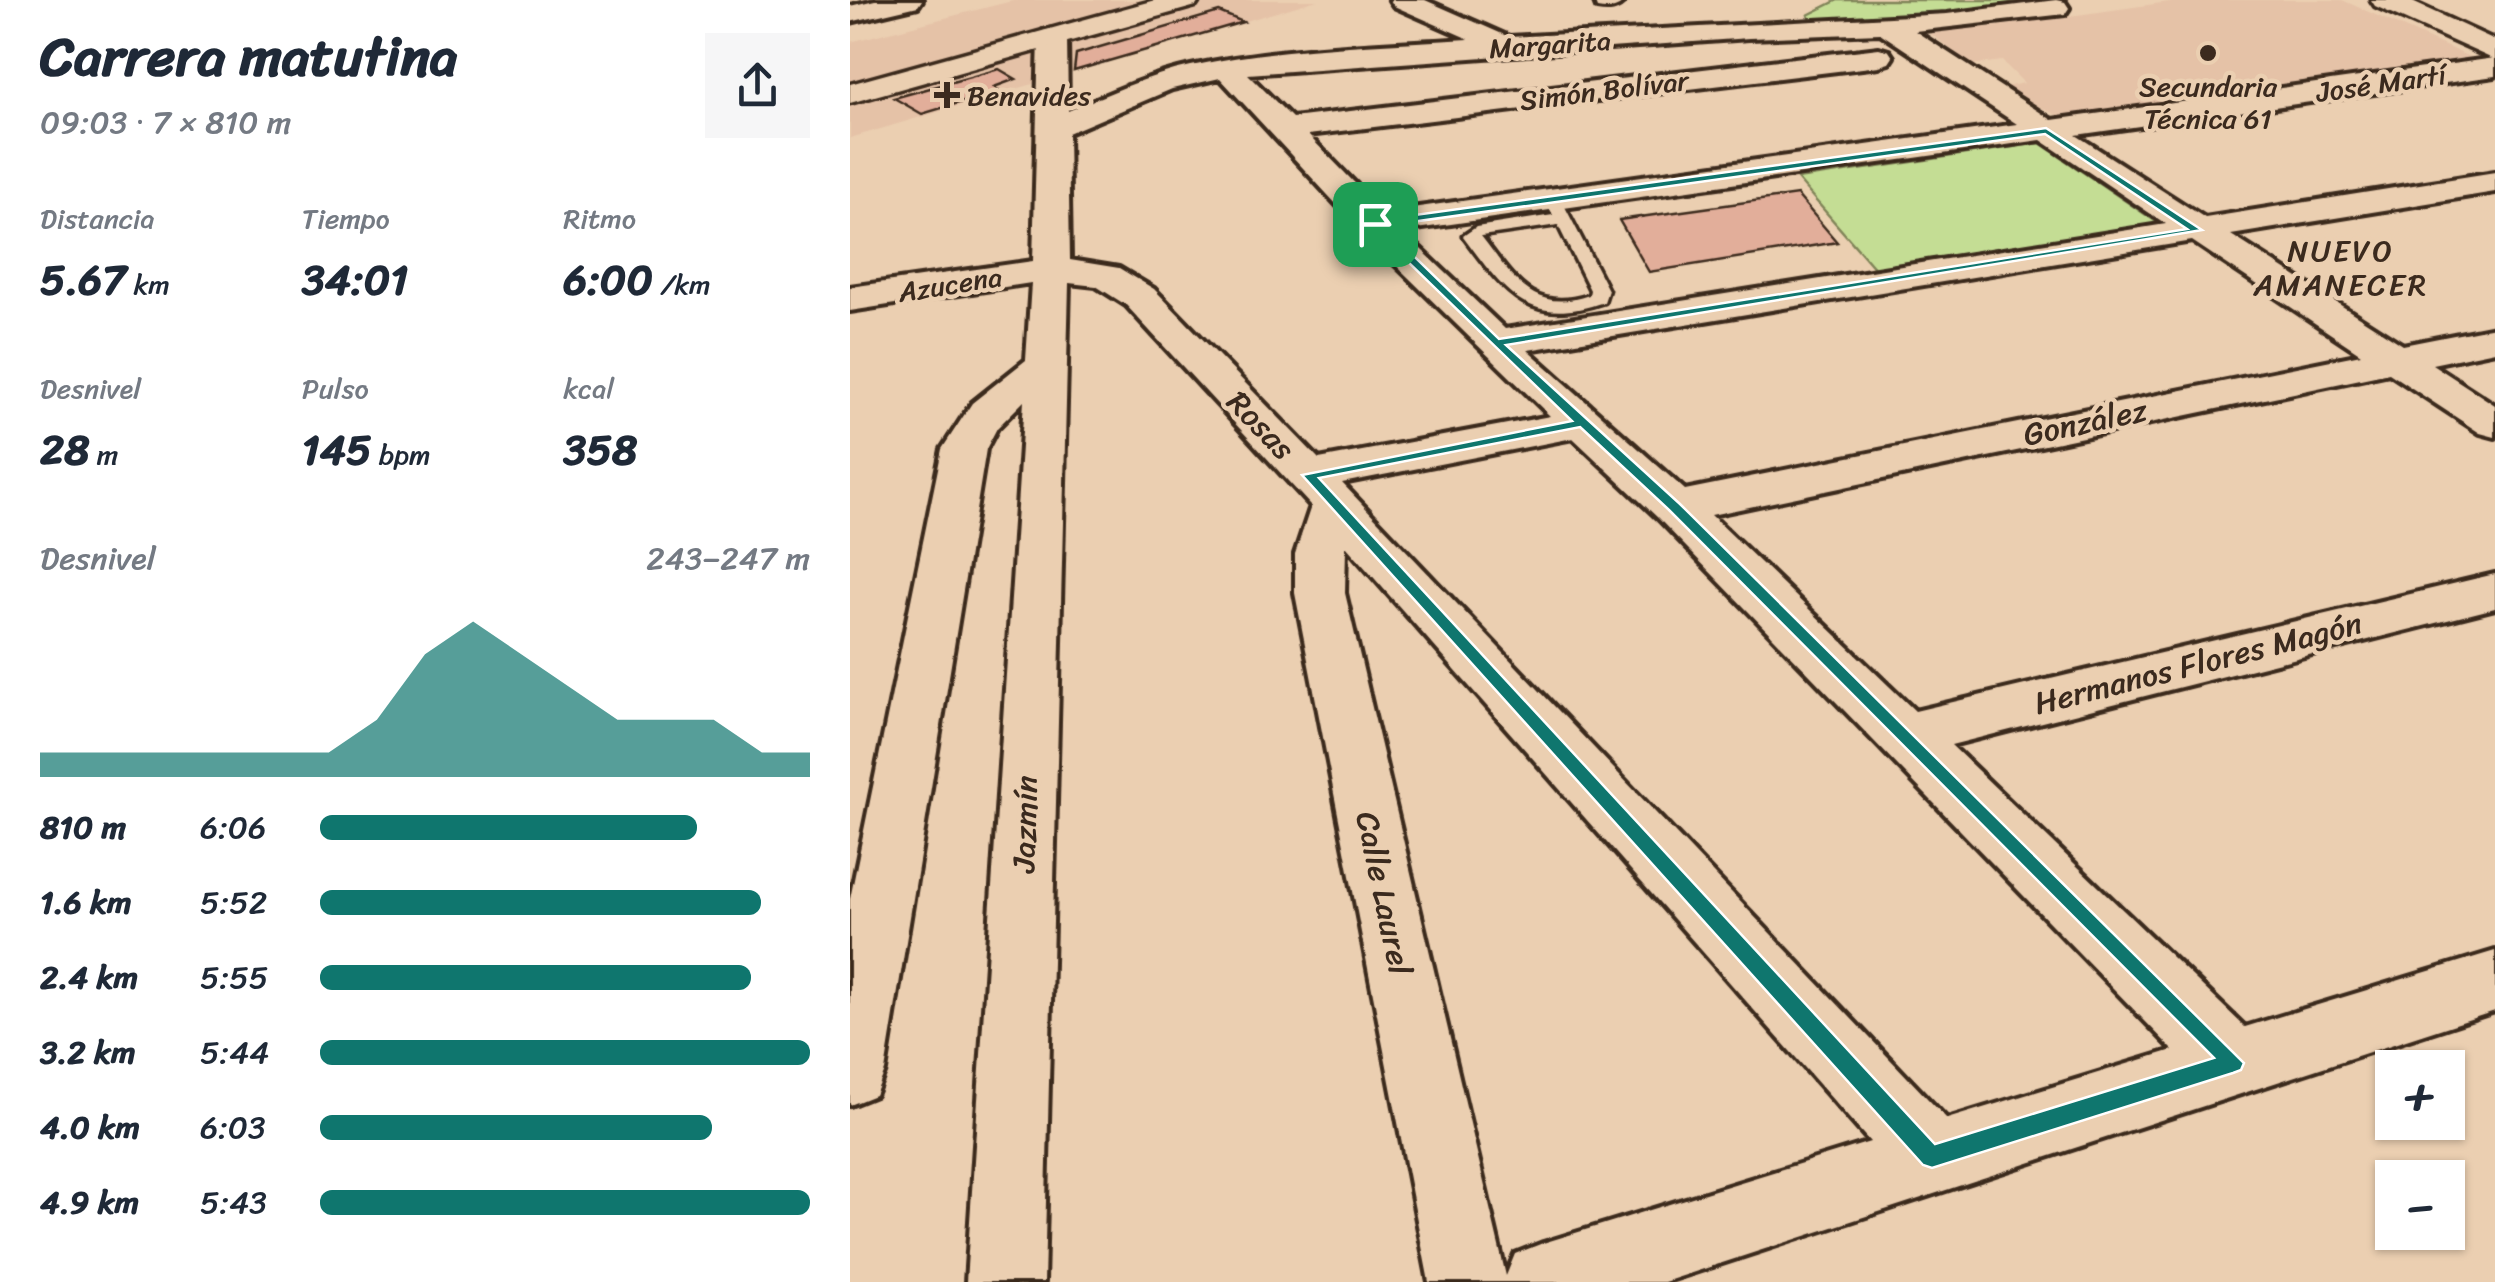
<!DOCTYPE html>
<html lang="es">
<meta charset="utf-8">
<style>
:root{--surface:#fff;--page:#f6f6f7;--text:#1f2937;--muted:#747a83;--accent:#0f766e}
body{margin:0;font-family:Sriracha,sans-serif;background:var(--page);color:var(--text);height:100vh;display:flex;flex-direction:column;font-size:38px;white-space:nowrap}
*{box-sizing:border-box;margin:0}
p{font-size:32px;color:var(--muted)}
.icon{flex:none;width:55px;height:55px;fill:none;stroke:currentColor;stroke-width:2;stroke-linecap:round;stroke-linejoin:round}
.map{position:relative;flex:1;overflow:hidden}
.details{display:flex;flex-direction:column;background:var(--surface);width:850px}
.details>*{flex:none}
.fabs{position:absolute;left:1525px;top:1050px;display:grid;gap:20px}
.fabs a{display:grid;place-items:center;width:90px;height:90px;border-radius:0px;background:var(--surface);box-shadow:0 2px 8px #0004;font-size:50px}
.pin{position:absolute;display:grid;place-items:center;width:85px;height:85px;color:#fff;margin:-42px;border-radius:20px;box-shadow:0 5px 15px #0006}
.round{display:grid;place-items:center;flex:none;width:105px;height:105px;border-radius:0px;background:var(--page)}
.head{display:flex;align-items:center;justify-content:space-between;height:170px;padding:0 40px}
h1{font-size:55px;font-weight:800;line-height:75px}
.stats{display:grid;grid-template-columns:repeat(3,1fr);gap:15px;height:170px;padding:10px 40px}
.stats div{display:grid;align-content:center}
.stats b{font-size:42px;font-weight:800}
.stats small{font-size:28px;font-weight:400}
.stats p{font-size:28px}
.chart{height:280px;padding:20px 40px}
.chart p{display:flex;justify-content:space-between}
.chart svg{width:100%;height:180px;margin-top:10px;fill:var(--accent);opacity:.7}
ul{padding:0 40px;list-style:none;font-size:32px}
li{display:grid;grid-template-columns:160px 120px 1fr;align-items:center;height:75px}
li i{height:25px;border-radius:12px;background:var(--accent)}
main{display:flex;flex:1;min-height:0}
.map>svg:first-child{display:block}
.built{fill:#e5c2a7}
.green{fill:#c4dd94;stroke:#808459;stroke-width:2.5}
.building{fill:#e2ae9a;stroke:#3b2a1e;stroke-width:2.5}
.lines{fill:none;stroke-linecap:round;stroke-linejoin:round}
.service-casing{stroke:#3b2a1e;stroke-width:7}
.minor-casing{stroke:#3b2a1e;stroke-width:8}
.tertiary-casing{stroke:#3b2a1e;stroke-width:7}
.secondary-casing{stroke:#3b2a1e;stroke-width:7}
.service{fill:#ebcfb1;fill-rule:evenodd}
.minor{fill:#ebcfb1;fill-rule:evenodd}
.tertiary{fill:#ebcfb1;fill-rule:evenodd}
.secondary{fill:#ebcfb1;fill-rule:evenodd}
.route{fill:#0f766e;stroke:#fff;stroke-width:2.5;fill-rule:evenodd}
.poi-dot{fill:#3b2a1e;stroke:#ebcfb1;stroke-width:4}
.labels{text-anchor:middle;stroke-width:9;stroke-linejoin:round;paint-order:stroke}
.far-street-label{font-size:28px;fill:#3b2a1e;stroke:#ebcfb1}
.far-poi-label{font-size:28px;fill:#3b2a1e;stroke:#ebcfb1}
.far-neighbourhood-label{font-size:30px;letter-spacing:2.5px;fill:#3b2a1e;stroke:#ebcfb1}
.street-label{font-size:32px;fill:#3b2a1e;stroke:#ebcfb1}
</style>
<main>
<section class="details">
<div class="head"><div><h1>Carrera matutina</h1><p>09:03 · 7 × 810 m</p></div><a class="round"><svg class="icon" aria-label="share" viewBox="0 0 24 24"><path d="M12 15V3M7 8l5-5 5 5M5 13v7h14v-7"/></svg></a></div>
<div class="stats">
<div><p>Distancia</p><b>5.67<small> km</small></b></div>
<div><p>Tiempo</p><b>34:01</b></div>
<div><p>Ritmo</p><b>6:00<small> /km</small></b></div>
</div>
<div class="stats">
<div><p>Desnivel</p><b>28<small> m</small></b></div>
<div><p>Pulso</p><b>145<small> bpm</small></b></div>
<div><p>kcal</p><b>358</b></div>
</div>
<div class="chart"><p><span>Desnivel</span>243–247 m</p>
<svg viewBox="0 0 160 44" preserveAspectRatio="none"><path d="M0 44V38L10 38L20 38L30 38L40 38L50 38L60 38L70 30L80 14L90 6L100 14L110 22L120 30L130 30L140 30L150 38L160 38V44z"/></svg>
</div>
<ul>
<li><b>810 m</b>6:06<i style="width:77%"></i></li>
<li><b>1.6 km</b>5:52<i style="width:90%"></i></li>
<li><b>2.4 km</b>5:55<i style="width:88%"></i></li>
<li><b>3.2 km</b>5:44<i style="width:100%"></i></li>
<li><b>4.0 km</b>6:03<i style="width:80%"></i></li>
<li><b>4.9 km</b>5:43<i style="width:100%"></i></li>
</ul>
</section>
<div class="map">
<svg width="1645" height="1282" viewBox="0 0 1645 1282">
<rect width="100%" height="100%" fill="#ebcfb1"/>
<filter id="ink" filterUnits="userSpaceOnUse"><feTurbulence type="fractalNoise" baseFrequency=".01" numOctaves="2"/><feDisplacementMap in="SourceGraphic" scale="20" xChannelSelector="R" yChannelSelector="G"/><feConvolveMatrix kernelMatrix="1 2 1 2 8 2 1 2 1" color-interpolation-filters="sRGB"/></filter>
<g filter="url(#ink)">
<path class="built" d="M166,0H467L0,138V42Z
M1333,0H1492L1624,59L1209,116L1150,88L1174,83L1152,61L1121,65L1077,31L1149,26Z"/>
<path class="green" d="M988,0H1175L1180,3C1166,17 992,22 961,21L958,15Z
M1190,143L1311,225L1027,271L947,179Z"/>
<path class="building" d="M369,12L393,22L224,71L226,54Z
M149,69L166,79L144,87L149,91L72,114L44,98Z
M947,195L987,242L799,272L769,220Z"/>
<g class="lines">
<g class="service-casing">
<path id="service" d="M697,196L711,199L758,290L754,302C678,328 656,294 613,236L626,227L703,215L695,199ZM708,225L740,290L739,295C682,315 663,277 631,236Z"/>
</g>
<g class="minor-casing">
<path id="minor" d="M25,0H72L68,6L0,22V6Z
M540,0H575L659,37L1097,14L1206,0L1215,2L1219,8L1215,14L1065,31L1202,120L1645,58V76L1226,135L1355,218L1645,172V192L1381,235L1553,345L1645,327V351L1582,364L1645,405V437L1630,433L1539,373L861,515L1065,711L1645,574V608L1101,745L1395,1027L1645,951V1011L814,1282H579L445,593V554L461,506L276,305L246,286L219,283L194,1282H116L174,401L147,428L136,449L35,1071L25,1095L0,1105V899L92,449L122,403L176,360L181,283L0,311V287L183,261L189,37L193,31L203,29L217,37L218,111C258,94 299,75 341,66C432,46 526,45 619,39L544,6ZM1030,33L1167,124L533,212L458,135L1029,66L1039,63L1043,57L1039,51L1029,48L442,118L398,74L899,38ZM370,78L512,232L700,416L469,459L304,289L269,268L220,260L218,133L322,89ZM1191,140L1316,224L655,329L552,231ZM1342,241L1511,354L835,490L678,350ZM723,438L808,518L1323,1050L1097,1119L492,483ZM496,546L1020,1142L693,1243L665,1254L656,1276L495,593Z
M744,0H775C768,10 758,10 747,8Z"/>
</g>
<g class="tertiary-casing">
<path id="tertiary" d="M1521,0H1558L1645,40V60L1525,6Z"/>
</g>
<g class="secondary-casing">
<path id="secondary" d="M305,0H350L346,6L0,103V84Z"/>
</g>
<use href="#service" class="service"/>
<use href="#minor" class="minor"/>
<use href="#tertiary" class="tertiary"/>
<use href="#secondary" class="secondary"/>
</g>
</g>
<path class="route" d="M1196,128L1352,230L656,345L830,504L1394,1063L1391,1070L1383,1073L1082,1168L1073,1165L452,475L722,421L521,226V221ZM1195,134L1337,229L649,339L533,226ZM730,427L819,510L1364,1058L1085,1144L469,478Z"/>
<g class="poi-dot">
<circle cx="1358" cy="53" r="10"/>
<path d="M92 80h10v10h10v10h-10v10h-10v-10h-10v-10h10z"/>
</g>
<g class="labels">
<g class="far-street-label">
<text transform="translate(700 44) rotate(-4)" y="10">Margarita</text>
<text transform="translate(1531 83) rotate(-8)" y="10">José Martí</text>
<text transform="translate(754 90) rotate(-7)" y="10">Simón Bolívar</text>
<text transform="translate(100 284) rotate(-9)" y="10">Azucena</text>
</g>
<g class="far-poi-label">
<text x="1358" y="96">Secundaria<tspan x="1358" dy="32">Técnica 61</tspan></text>
<text x="117" y="105" text-anchor="start">Benavides</text>
</g>
<g class="far-neighbourhood-label">
<text x="1491" y="261">NUEVO<tspan x="1491" dy="34">AMANECER</tspan></text>
</g>
<g class="street-label">
<text transform="translate(1235 422) rotate(-12)" y="11">González</text>
<text transform="translate(411 425) rotate(46)" y="11">Rosas</text>
<text transform="translate(1348 663) rotate(-14)" y="11">Hermanos Flores Magón</text>
<text transform="translate(175 824) rotate(-88)" y="11">Jazmín</text>
<text transform="translate(534 893) rotate(78)" y="11">Calle Laurel</text>
</g>
</g>
</svg>
<div class="fabs">
<a>+</a>
<a>−</a>
</div>
<div class="pin" style="left:525px;top:224px;background:#1e9e55"><svg class="icon" aria-label="arrive" viewBox="0 0 24 24"><path d="M6 21V4h12l-3 4 3 4H6"/></svg></div>
</div>
</main>
